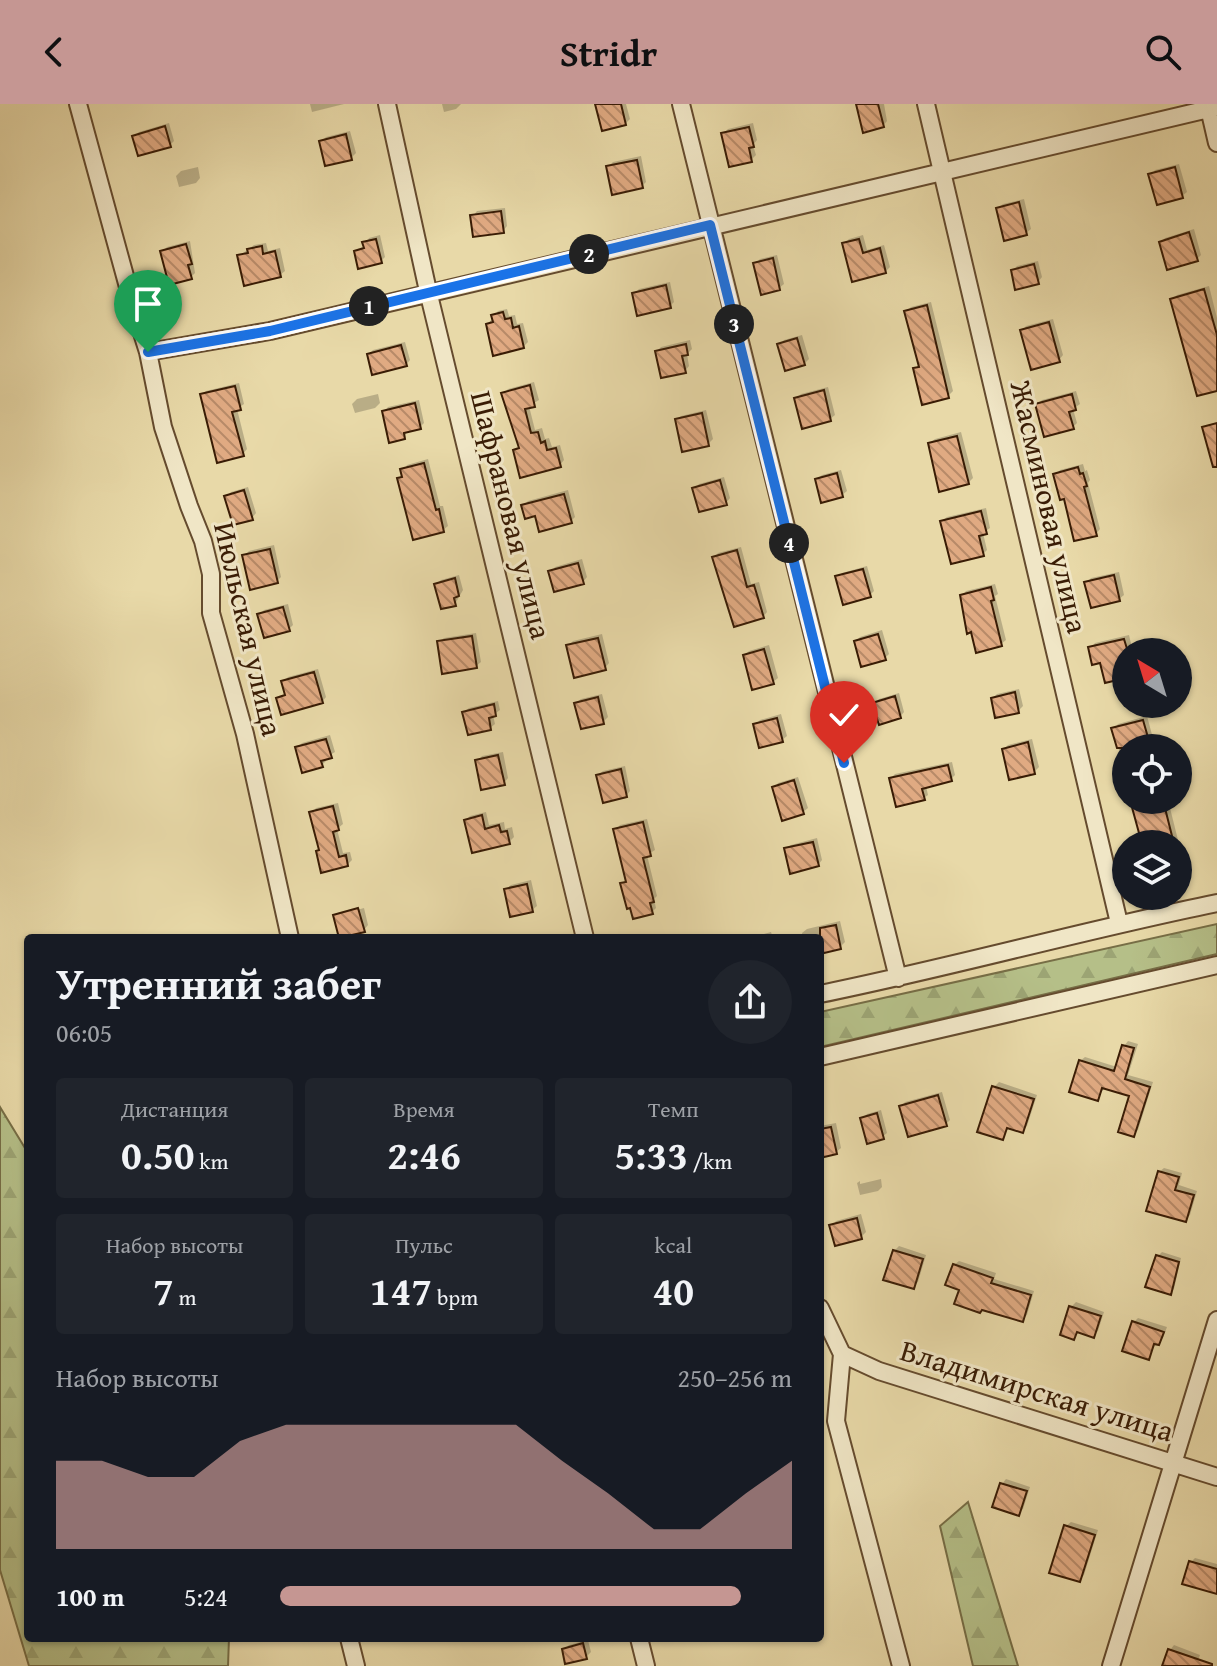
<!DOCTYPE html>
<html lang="ru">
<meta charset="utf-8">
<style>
:root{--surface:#171b24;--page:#20242c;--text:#f1f3f6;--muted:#9ea1a6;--accent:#c59692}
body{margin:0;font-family:"Gentium Book Plus",serif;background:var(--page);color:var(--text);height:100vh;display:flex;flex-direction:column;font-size:30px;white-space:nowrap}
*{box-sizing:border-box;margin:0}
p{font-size:26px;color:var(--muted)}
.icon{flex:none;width:44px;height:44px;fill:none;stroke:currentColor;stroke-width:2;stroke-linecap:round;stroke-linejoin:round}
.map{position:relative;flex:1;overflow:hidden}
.details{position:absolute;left:24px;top:830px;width:800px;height:708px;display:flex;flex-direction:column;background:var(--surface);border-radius:8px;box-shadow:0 2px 6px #0004}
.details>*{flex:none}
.needle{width:52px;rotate:322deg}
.buttons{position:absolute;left:1112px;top:534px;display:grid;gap:16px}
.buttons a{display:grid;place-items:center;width:80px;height:80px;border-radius:50%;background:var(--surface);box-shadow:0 2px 6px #0004;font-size:40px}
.pin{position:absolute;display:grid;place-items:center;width:68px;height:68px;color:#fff;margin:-82px -34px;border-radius:50% 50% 50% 0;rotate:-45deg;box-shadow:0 0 8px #0007}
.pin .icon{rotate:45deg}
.km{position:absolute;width:40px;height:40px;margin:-20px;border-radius:50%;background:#222;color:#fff;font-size:22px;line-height:40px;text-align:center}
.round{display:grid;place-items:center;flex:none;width:84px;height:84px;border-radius:42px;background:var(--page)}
.summary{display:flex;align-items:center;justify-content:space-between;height:136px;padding:0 32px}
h1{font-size:44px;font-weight:800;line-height:60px}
.stats{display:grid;grid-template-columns:repeat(3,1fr);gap:12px;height:136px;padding:8px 32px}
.stats div{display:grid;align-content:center;border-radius:8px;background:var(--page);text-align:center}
.stats b{font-size:40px;font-weight:800}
.stats small{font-size:22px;font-weight:400}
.stats p{font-size:22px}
.chart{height:224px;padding:16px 32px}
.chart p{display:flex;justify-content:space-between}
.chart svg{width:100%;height:144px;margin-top:8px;fill:var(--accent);opacity:.7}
ul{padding:0 32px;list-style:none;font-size:26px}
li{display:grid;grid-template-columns:128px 96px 1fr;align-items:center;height:60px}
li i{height:20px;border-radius:10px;background:var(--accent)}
header{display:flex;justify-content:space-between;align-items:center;height:104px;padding:0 32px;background:var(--accent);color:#111;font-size:36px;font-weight:800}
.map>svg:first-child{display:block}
.forest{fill:url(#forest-firs);stroke:#776e46;stroke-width:2}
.shadow{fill:#0003}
.building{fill:url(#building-back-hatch);stroke:#391c05;stroke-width:2}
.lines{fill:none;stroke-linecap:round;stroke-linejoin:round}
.minor-casing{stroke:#654b2e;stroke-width:20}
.minor{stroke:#f0e6c6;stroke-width:16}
.route-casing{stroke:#fff;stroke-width:16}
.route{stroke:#1a73e8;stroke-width:10}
.labels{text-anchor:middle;stroke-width:6;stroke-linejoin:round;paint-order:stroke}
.street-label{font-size:30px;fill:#391c05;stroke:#f0e6c6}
</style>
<header><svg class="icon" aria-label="back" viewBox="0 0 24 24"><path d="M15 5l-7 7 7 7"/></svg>Stridr<svg class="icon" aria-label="search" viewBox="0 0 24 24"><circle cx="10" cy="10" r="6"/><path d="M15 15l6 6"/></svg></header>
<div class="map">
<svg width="1217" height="1562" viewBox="0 0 1217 1562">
<defs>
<pattern id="forest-firs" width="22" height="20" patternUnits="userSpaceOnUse" patternTransform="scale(2)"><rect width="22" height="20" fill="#b5bf88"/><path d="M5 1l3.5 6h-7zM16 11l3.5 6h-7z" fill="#9ca474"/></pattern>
<pattern id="building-back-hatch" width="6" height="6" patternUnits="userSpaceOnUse" patternTransform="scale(2)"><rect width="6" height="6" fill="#e0aa82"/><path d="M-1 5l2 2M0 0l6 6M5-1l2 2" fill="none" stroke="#b78a68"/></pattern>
</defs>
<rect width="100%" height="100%" fill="#e8d9a8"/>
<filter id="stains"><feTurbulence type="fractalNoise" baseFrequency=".0025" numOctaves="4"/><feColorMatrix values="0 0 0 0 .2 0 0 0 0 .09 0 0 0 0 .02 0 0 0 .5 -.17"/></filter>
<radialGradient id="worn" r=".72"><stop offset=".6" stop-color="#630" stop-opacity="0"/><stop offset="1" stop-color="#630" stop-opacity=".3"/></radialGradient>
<path class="forest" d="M1217,820V850L820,943V908Z
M0,1003L28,1049V1534H229L228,1562H29L0,1466Z
M968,1398L1018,1562H973L940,1422Z"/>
<path class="shadow" d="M310,0H344L312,8Z
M442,0H461L456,5L444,8Z
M597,0H626L630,15L625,20Z
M858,0H884L887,17L883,22Z
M169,19L174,37L170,41L134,32L139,28Z
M753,19L757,36L753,41L756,51L751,56L723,30L728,25Z
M350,27L356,49L351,54L321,38L326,33Z
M641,52L646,78L642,82L608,63L613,58Z
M1179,60L1187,88L1182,92L1151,71L1155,66Z
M198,63L200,74L196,79L179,83L176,72L181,67Z
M1024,95L1031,125L1026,129L998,104L1003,100Z
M505,104L507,122L503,127L473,112L477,107Z
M1194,125L1201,151L1196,156L1161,138L1165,134Z
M380,131L385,153L381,157L356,147L365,142L369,134Z
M863,131L867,146L884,141L890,163L885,168L844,140L849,135Z
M190,137L195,169L191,173L162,148L167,143Z
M266,139L268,147L280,144L285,167L280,171L239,152L254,141Z
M777,151L784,180L779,184L755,160L760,155Z
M1038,157L1042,173L1038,178L1013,167L1017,162Z
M670,178L674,198L670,202L634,190L639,185Z
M1209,182L1217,214V285L1172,195L1177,191Z
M931,198L953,287L948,292L915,265L920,259L906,208L911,203Z
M507,205L509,212L515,211L517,220L523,219L528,238L523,243L488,220L498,207Z
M1053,215L1063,251L1059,256L1022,227L1026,222Z
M802,231L809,255L804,260L779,241L784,236Z
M690,236L692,245L687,250L689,262L685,267L657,247L661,243Z
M405,238L410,256L406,261L369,250L373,246Z
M534,278L539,296L529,302L535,326L542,324L545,335L549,334L552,343L560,341L564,356L560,361L515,347L521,341L503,290L508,285Z
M239,279L244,300L237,305L247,345L243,350L202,291L206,287Z
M828,283L835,311L830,315L796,295L801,290Z
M1076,287L1080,300L1073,305L1077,319L1073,323L1037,301L1042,296Z
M378,290L380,299L375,304L355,309L352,300L357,295Z
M419,296L424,319L420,323L408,326L404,333L384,308L388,303Z
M706,306L713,335L708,340L677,316L681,312Z
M961,328L973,374L968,379L930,339L935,335Z
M428,355L440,402H443L448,422L443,426L400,375L407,361Z
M1083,360L1085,367L1087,366L1090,376L1088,379L1100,425L1096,430L1066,392L1056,371L1060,366Z
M841,366L847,387L842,391L817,375L822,371Z
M724,373L730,394L726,399L694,385L699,380Z
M248,383L256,409L252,414L227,392L231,388Z
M568,386L575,413L571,417L536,410L523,402L528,397Z
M986,404L990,424L983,429L987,446L982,451L942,417L947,413Z
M274,441L281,473L277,477L244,452L249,447Z
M741,443L751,480L759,478L767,508L763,513L714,454L718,449Z
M582,455L587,473L583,478L551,468L555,463Z
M867,462L874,487L870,491L838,473L842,469Z
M1119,468L1124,491L1119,495L1087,479L1091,474Z
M459,471L463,486L455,500L436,480L441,476Z
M995,480L998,490L995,492L1006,536L1001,540L962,492L966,487Z
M288,500L293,521L289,525L260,510L264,506Z
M882,526L889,550L885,554L856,537L860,533Z
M476,529L481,558L476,562L439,538L444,534Z
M602,530L609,559L605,564L568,542L573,537Z
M1129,531L1133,548L1091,544L1095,539Z
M769,541L778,574L773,578L745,551L749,547Z
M318,565L326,593L322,598L279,594L287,589L284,577L288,573Z
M1019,585L1023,602L1018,607L993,594L997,590Z
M899,589L904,608L900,613L875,599L879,595Z
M602,590L608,613L603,618L576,599L581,595Z
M498,597L500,606L493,611L495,620L490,624L464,608L469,604Z
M781,610L787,632L782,636L755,621L760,616Z
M1147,612L1154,638L1144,644H1126V649L1120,650L1114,625L1118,620Z
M330,631L335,648L325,654L326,657L322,661L297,644L302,639Z
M1032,635L1039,663L1034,668L1004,645L1008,641Z
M503,648L508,674L504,679L478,657L482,652Z
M952,658L955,671L951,675L926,682L928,691L924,694L891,674L895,670Z
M625,662L630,687L626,692L598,671L603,667Z
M798,673L808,704L803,708L774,684L778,679Z
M1132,696H1168L1181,748L1178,752V740H1144Z
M338,699L343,720L337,725L343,749L350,748L352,756L347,761L321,745L312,709L316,704Z
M486,708L489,721L504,718L505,725L512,723L514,733L509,738L466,716L470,712Z
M647,715L655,746L647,751L657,792L654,795L656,804L652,808L622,780L628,774L616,726L620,721Z
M817,734L822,756L818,761L786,745L791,741Z
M531,776L537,802L532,806L506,785L511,781Z
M364,804L368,821L364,826L335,812Z
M840,817L845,838L840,843L820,848V834H803L802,829L807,825Z
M771,828L773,834H749Z
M1128,937L1138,940L1128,971L1153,978L1138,1026L1134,1031L1131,991L1105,983L1098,994L1080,957L1085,953L1117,963L1124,942Z
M999,978L1037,991L1027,1022L1022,1027L1009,1022L1002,1034L994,983Z
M942,988L950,1016L946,1020L901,1003L905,998Z
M881,1006L887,1029L882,1033L862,1014L867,1010Z
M836,1019L841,1044L836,1048L820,1052V1022Z
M1164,1064L1182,1069L1179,1081L1197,1087L1190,1111L1186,1116L1159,1068Z
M881,1075L882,1083L878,1087L860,1091L857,1079L860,1077V1080Z
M861,1110L866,1128L861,1133L832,1122L836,1117Z
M899,1142L926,1151L918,1178L913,1183L894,1147Z
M1162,1148L1181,1154L1174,1185L1170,1188L1158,1152Z
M959,1157L996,1169L994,1175L1034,1187L1027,1211L1022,1216L983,1204L961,1184L954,1161Z
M1076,1198L1104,1208L1098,1227L1093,1231L1079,1226L1073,1234L1071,1203Z
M1138,1214L1167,1223L1163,1234L1157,1238L1148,1254L1134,1218Z
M1006,1375L1030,1383L1023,1405L1018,1409L1002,1380Z
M1071,1418L1098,1426L1084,1471L1080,1476L1066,1422Z
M1195,1454L1217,1460V1488L1191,1458Z
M588,1536L591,1548L586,1553L564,1545L569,1541Z
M1174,1541L1200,1551L1196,1562H1164L1170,1546Z"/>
<path class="building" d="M595,0H621L626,21L602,27Z
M856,0H878L884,23L863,29Z
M165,22L171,43L138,52L132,32Z
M749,23L754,43L749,44L752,58L729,63L721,29Z
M346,30L352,56L325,62L319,37Z
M637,56L643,84L612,91L606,62Z
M1175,63L1183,94L1157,101L1148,70Z
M1019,98L1027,131L1004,137L996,104Z
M501,107L504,129L473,133L470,111Z
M1189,128L1198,157L1167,166L1159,138Z
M376,135L382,159L358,165L354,147L364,144L362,138Z
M859,135L863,149L880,144L886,169L852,178L842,139Z
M186,140L192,160L188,161L192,175L169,181L160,147Z
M262,142L263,150L275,147L281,173L244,182L237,151L248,149L247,145Z
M773,154L780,186L761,191L753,159Z
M1034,160L1039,180L1015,186L1011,166Z
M666,181L671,204L637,212L632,189Z
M1204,185L1217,231V287L1197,292L1170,195Z
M927,201L949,294L922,301L913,264L919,263L904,207Z
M503,208L505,215L511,214L513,224L519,222L524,244L493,252L486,220L493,218L491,211Z
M1049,218L1060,258L1031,266L1020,226Z
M797,234L805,261L785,267L777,240Z
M686,240L688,251L682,252L686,269L661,274L655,247Z
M401,241L407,262L372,271L367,250Z
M530,281L535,303L525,305L531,329L538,328L541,339L545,337L547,346L556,344L561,363L520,374L513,346L519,344L501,289Z
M235,282L241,306L232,308L244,352L217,359L200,290Z
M824,286L831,317L802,325L794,294Z
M1072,290L1076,306L1069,308L1074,325L1044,333L1035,300Z
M415,299L421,325L404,329L405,335L389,339L382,307Z
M702,309L709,342L682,348L675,315Z
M1217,319V363H1213L1202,323Z
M957,332L969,380L939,388L928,339Z
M424,359L436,406L439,405L444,428L413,436L397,374L402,373L400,365Z
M1078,363L1080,370L1083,369L1087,382L1084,383L1097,432L1074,437L1064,395L1060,396L1053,370Z
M837,369L843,393L821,399L815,375Z
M720,376L727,401L699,408L692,384Z
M244,386L253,416L233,421L224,392Z
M564,390L572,419L539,428L535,412L525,415L521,401Z
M981,407L987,430L979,432L984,452L951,460L940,417Z
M270,445L278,479L250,486L242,451Z
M737,446L747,483L754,481L764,514L734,523L712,453Z
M578,459L584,480L554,488L548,467Z
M863,465L871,493L843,501L835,472Z
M1114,471L1120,497L1091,504L1084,478Z
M455,474L459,492L454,494L456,502L441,505L434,480Z
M991,483L994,496L991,497L1002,542L976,549L971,528L967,530L960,491Z
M283,503L290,527L264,534L257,510Z
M878,530L886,556L861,563L854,537Z
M472,532L477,564L442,570L437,537Z
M598,534L606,566L574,574L566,541Z
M1124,535L1128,548L1126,574L1105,579L1100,559L1092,561L1088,543Z
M764,545L774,580L752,586L743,551Z
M314,568L323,599L281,611L276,594L285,591L281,577Z
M1015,588L1019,609L995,614L991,594Z
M895,592L901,614L879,621L872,599Z
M598,593L604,620L581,625L574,599Z
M494,600L496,612L489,614L491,626L468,631L462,608Z
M777,614L783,638L759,644L753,620Z
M1143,616L1151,644H1117L1111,624Z
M326,635L332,654L321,657L323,663L302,669L295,643Z
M1028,638L1035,670L1009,676L1002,645Z
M498,651L505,681L481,686L475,656Z
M948,661L952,677L922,685L925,696L896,703L889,674Z
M621,665L627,693L603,699L596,671Z
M794,676L804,710L782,717L772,683Z
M1130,696H1163L1174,740H1142Z
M333,702L339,726L333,728L339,753L346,751L348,762L321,769L316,747L319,746L309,708Z
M482,711L485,725L499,721L501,728L507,727L510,740L472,749L464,716Z
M643,718L651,752L643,754L654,798L650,799L653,810L633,815L630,804L627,805L620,779L626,778L613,725Z
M813,738L819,762L790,770L784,744Z
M527,780L533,808L510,813L504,785Z
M358,804L365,828L339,834L333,811Z
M836,821L841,845L820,850V824Z
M1122,941L1134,944L1125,975L1150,983L1134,1033L1118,1028L1129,992L1102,984L1098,997L1069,988L1079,956L1114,967Z
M992,982L1034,995L1023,1029L1007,1024L1003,1036L977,1028Z
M938,991L947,1022L908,1033L899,1002Z
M877,1009L884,1035L867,1040L860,1014Z
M831,1023L837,1050L820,1054V1025Z
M1158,1067L1179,1073L1175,1086L1194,1091L1186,1118L1146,1107Z
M857,1114L862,1135L835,1142L829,1121Z
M893,1146L923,1155L914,1185L883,1176Z
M1156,1151L1179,1158L1171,1191L1145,1183Z
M953,1160L993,1174L991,1179L1031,1191L1023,1218L982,1206L980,1209L954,1200L959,1186L945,1181Z
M1069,1202L1101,1212L1094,1234L1077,1228L1074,1236L1060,1231Z
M1132,1217L1164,1228L1159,1241L1154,1240L1149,1256L1122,1247Z
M1000,1379L1027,1387L1019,1412L992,1403Z
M1064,1421L1095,1431L1080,1478L1049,1469Z
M1189,1457L1217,1465V1490L1182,1480Z
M583,1539L587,1555L565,1560L562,1545Z
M1168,1545L1212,1560V1562H1162Z"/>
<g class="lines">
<g class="minor-casing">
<path id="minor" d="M78,0L131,194L148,248L163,323L189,402L203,437L211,470V509L245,630L290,834
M387,0L428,187L585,834
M681,0L898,874
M926,0L1119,819
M1208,0L1217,39
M148,248L270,227L1217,3
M820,890C953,863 1084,826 1217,799
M820,953L1217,861
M820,1204L842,1250
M842,1250L879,1267L1217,1373
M842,1250L836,1317L901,1562
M349,1534L356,1562
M639,1534L646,1562
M1111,1562L1217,1216"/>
</g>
<use href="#minor" class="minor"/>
</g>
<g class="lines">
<g class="route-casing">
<path id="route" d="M148,248L270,227L710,121L844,659"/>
</g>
<use href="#route" class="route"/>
</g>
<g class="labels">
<g class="street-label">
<text transform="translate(1049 403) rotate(77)" y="10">Жасминовая улица</text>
<text transform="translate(511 411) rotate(76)" y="10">Шафрановая улица</text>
<text transform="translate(248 525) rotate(77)" y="10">Июльская улица</text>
<text transform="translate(1037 1287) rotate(17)" y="10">Владимирская улица</text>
</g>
</g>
<rect width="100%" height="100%" filter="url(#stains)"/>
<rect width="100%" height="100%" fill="url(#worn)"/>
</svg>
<div class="buttons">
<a><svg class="needle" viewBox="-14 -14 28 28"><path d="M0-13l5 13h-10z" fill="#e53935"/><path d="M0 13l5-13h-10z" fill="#9ea1a6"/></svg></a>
<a><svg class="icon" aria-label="locate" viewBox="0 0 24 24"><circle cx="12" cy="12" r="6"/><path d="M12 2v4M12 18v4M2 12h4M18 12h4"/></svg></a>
<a><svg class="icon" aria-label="layers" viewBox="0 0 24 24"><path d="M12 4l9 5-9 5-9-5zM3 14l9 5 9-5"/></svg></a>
</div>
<div class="pin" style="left:148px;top:248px;background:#1e9e55"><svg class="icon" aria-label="arrive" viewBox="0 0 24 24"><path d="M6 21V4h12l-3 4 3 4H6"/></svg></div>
<div class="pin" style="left:844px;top:659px;background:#d93025"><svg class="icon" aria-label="check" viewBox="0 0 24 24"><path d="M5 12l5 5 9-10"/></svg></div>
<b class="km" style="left:369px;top:202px">1</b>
<b class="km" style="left:589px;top:150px">2</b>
<b class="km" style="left:734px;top:220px">3</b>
<b class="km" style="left:789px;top:439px">4</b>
<section class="details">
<div class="summary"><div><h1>Утренний забег</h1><p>06:05</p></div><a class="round"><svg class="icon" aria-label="share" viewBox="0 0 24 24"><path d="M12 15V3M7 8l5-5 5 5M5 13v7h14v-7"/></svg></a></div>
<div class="stats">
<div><p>Дистанция</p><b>0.50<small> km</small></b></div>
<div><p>Время</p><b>2:46</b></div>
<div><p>Темп</p><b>5:33<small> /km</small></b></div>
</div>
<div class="stats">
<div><p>Набор высоты</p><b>7<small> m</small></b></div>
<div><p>Пульс</p><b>147<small> bpm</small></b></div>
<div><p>kcal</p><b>40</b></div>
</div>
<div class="chart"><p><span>Набор высоты</span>250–256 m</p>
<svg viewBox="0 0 160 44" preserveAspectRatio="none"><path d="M0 44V17L10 17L20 22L30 22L40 11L50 6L60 6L70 6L80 6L90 6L100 6L110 17L120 27L130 38L140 38L150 27L160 17V44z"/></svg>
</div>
<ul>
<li><b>100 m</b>5:24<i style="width:90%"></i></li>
</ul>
</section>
</div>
